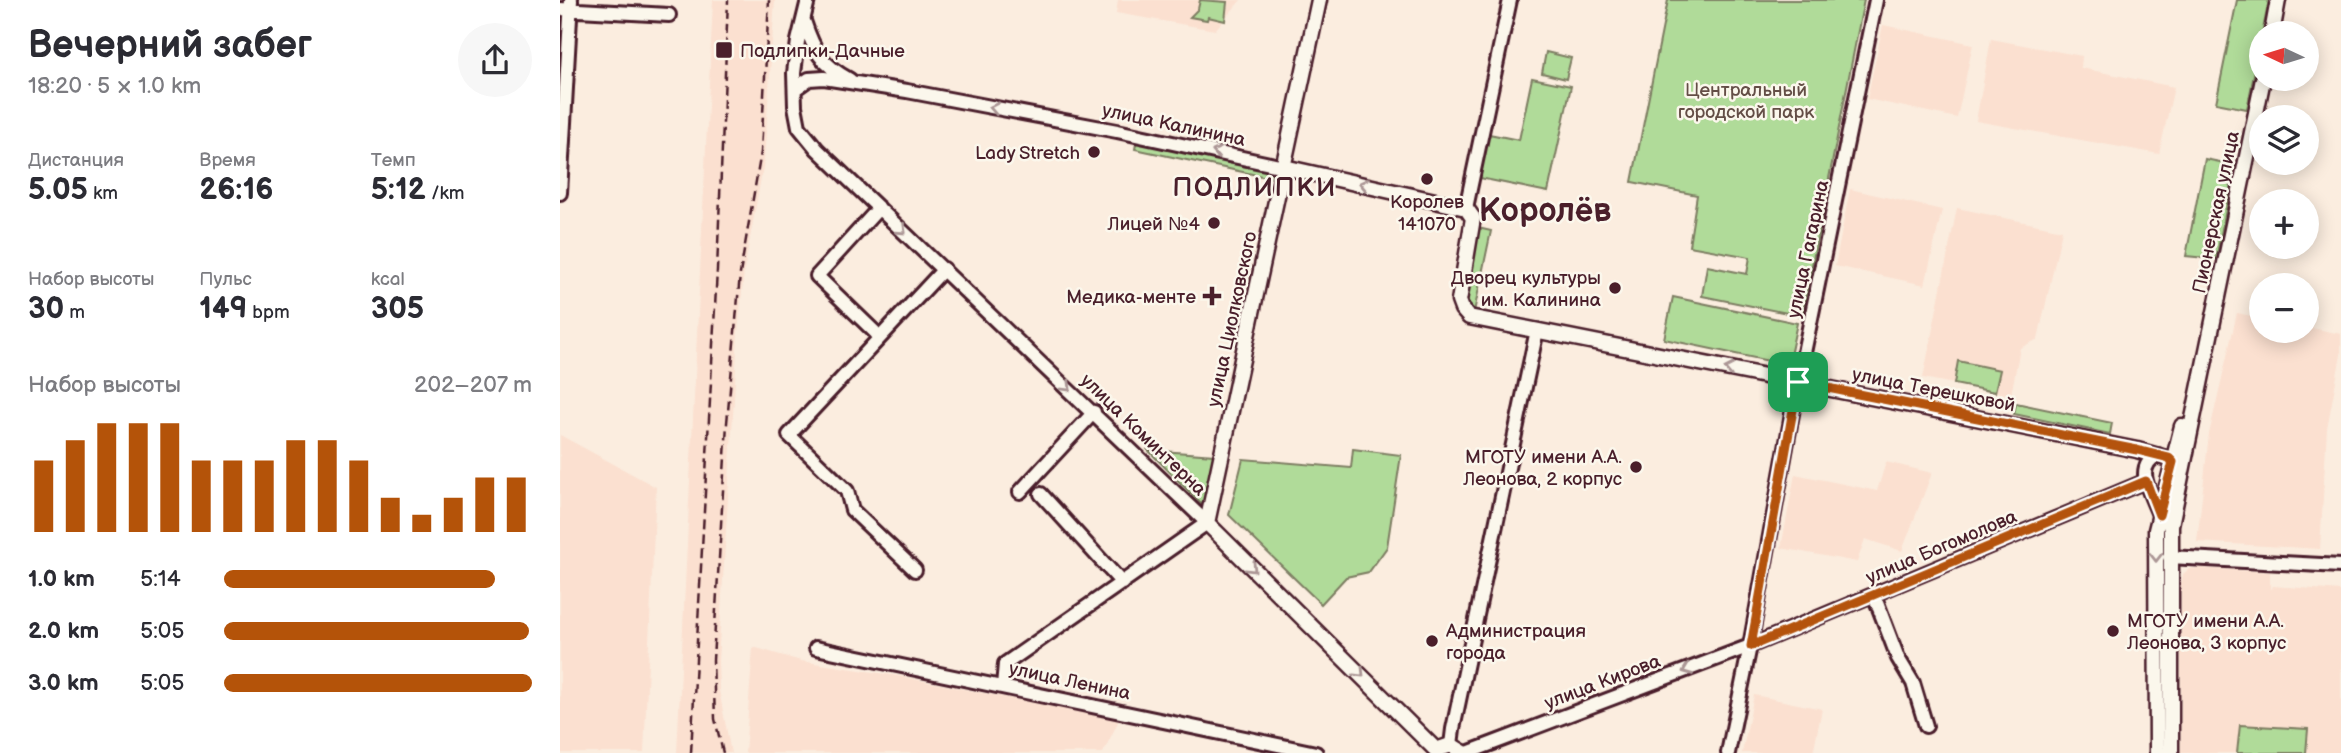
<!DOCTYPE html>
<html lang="ru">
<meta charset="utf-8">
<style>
:root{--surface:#fff;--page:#f7f7f7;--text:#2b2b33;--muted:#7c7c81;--accent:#b45309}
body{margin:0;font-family:"Balsamiq Sans",sans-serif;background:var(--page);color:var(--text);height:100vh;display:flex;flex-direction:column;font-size:26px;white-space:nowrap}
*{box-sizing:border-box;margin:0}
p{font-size:23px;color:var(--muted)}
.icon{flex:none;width:38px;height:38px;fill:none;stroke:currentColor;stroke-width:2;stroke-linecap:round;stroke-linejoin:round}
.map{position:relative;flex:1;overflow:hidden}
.drawer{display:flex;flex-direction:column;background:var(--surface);width:560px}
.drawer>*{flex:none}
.needle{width:46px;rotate:274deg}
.controls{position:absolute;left:1689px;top:21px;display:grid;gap:14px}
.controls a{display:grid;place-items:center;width:70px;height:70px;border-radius:50%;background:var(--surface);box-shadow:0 4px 18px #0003;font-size:35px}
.pin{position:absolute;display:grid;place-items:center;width:60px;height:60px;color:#fff;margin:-30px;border-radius:14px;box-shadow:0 4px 10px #0006}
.round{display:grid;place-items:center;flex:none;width:74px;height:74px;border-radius:37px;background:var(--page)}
.head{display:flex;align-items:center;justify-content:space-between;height:119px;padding:0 28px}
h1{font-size:38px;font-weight:600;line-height:52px}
.metrics{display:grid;grid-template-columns:repeat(3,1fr);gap:10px;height:119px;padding:7px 28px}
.metrics div{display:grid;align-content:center}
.metrics b{font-size:30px;font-weight:600}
.metrics small{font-size:19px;font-weight:400}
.metrics p{font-size:19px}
.chart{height:196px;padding:14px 28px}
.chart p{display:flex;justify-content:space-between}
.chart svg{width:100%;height:126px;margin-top:7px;stroke:var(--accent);stroke-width:6}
ul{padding:0 28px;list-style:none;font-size:23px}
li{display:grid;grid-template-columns:112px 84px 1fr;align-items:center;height:52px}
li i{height:18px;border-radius:9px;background:var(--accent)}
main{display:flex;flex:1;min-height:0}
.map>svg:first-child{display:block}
.built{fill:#fbe0d0}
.green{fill:#b0db99;stroke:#7d7d62;stroke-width:2}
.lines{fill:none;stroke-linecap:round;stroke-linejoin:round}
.minor-casing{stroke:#4a1f2b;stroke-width:18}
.major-casing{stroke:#4a1f2b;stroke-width:19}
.minor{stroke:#fbf7ec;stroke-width:12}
.major{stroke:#fbf7ec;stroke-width:14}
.rail{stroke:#4a1f2b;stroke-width:2.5;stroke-dasharray:10 5;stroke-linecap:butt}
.oneway{stroke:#ab9695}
.route-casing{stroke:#fff;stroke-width:14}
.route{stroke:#b45309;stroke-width:9}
.poi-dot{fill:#4a1f2b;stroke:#fbf7ec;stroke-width:2.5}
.labels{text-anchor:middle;stroke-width:5;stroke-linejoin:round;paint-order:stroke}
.poi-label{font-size:19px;fill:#4a1f2b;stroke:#fbf7ec;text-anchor:end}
.park-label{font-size:19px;fill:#644e46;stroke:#fbf7ec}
.street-label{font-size:19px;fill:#4a1f2b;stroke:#fbf7ec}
.district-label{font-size:26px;font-weight:bold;letter-spacing:2px;fill:#4a1f2b;stroke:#fbf7ec}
.town-label{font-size:33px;font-weight:bold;fill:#4a1f2b;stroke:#fbf7ec}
</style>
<main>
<section class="drawer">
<div class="head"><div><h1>Вечерний забег</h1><p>18:20 · 5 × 1.0 km</p></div><a class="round"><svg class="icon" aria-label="share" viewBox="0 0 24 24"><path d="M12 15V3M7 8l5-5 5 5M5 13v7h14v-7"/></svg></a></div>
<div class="metrics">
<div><p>Дистанция</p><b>5.05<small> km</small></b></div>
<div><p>Время</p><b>26:16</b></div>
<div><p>Темп</p><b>5:12<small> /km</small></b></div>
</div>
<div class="metrics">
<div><p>Набор высоты</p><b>30<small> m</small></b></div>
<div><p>Пульс</p><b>149<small> bpm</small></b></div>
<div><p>kcal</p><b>305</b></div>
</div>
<div class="chart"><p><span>Набор высоты</span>202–207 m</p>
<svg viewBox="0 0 160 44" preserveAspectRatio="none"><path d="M5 44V19M15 44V12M25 44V6M35 44V6M45 44V6M55 44V19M65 44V19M75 44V19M85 44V12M95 44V12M105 44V19M115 44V32M125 44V38M135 44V32M145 44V25M155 44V25"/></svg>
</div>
<ul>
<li><b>1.0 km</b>5:14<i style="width:88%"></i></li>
<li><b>2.0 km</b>5:05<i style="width:99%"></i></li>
<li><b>3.0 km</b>5:05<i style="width:100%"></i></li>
</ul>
</section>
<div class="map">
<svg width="1781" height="753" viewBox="0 0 1781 753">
<rect width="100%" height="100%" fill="#fbeddf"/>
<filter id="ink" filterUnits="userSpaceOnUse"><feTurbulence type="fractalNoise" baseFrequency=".0143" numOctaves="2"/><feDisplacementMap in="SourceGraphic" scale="14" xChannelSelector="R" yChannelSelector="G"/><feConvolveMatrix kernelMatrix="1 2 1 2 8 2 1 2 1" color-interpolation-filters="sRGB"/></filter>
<g filter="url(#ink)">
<path class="built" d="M153,0H215L204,161L184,271L178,333L158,661L159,690L171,753H117Z
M558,0H681L655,30L556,13Z
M1323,25L1413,44L1397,118L1307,99Z
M1431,39L1522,56L1521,68L1614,87L1599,154L1416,121Z
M1290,189L1382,210L1365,285L1275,266Z
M1397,208L1502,230L1478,339L1460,348L1451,395L1363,378Z
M1677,313L1701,318V331H1746L1747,327L1781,334V355L1767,428L1760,549L1637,542L1649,434Z
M0,435L96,487L84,753H0Z
M1326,462L1372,473L1342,551L1305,539L1297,562L1221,548L1235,474L1317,491Z
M1638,568L1710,572V589L1713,586L1781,591V753H1621V583L1623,574L1629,569Z
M193,647L241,661L339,676L559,720L543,753H185Z
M1194,695L1262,709L1253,753H1182Z"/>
<path class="green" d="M640,0L667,2L665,21L648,17L647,20L630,17L638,9Z
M1108,0H1304L1242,316L1142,296L1147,266L1187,274L1190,257L1129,246L1137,195L1072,182Z
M1677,0H1709L1687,109L1656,103Z
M986,52L1011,58L1006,79L982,73Z
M972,78L1011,86L988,192L915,177L920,152L925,153L929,134L959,140Z
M577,138L713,167L711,178L575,149Z
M1645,159L1675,165L1656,259L1626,256Z
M914,227L931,231L914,312L903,305Z
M1113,297L1237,323L1228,365L1104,339Z
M1398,361L1440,370L1435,392L1394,384Z
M1456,403L1552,423L1550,434L1454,414Z
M793,449L841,455L827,547L809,572L786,577L761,604L669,515L683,459L791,468Z
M588,450L654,455L643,506Z
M1680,725L1748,729L1746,753H1677Z"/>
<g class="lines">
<g class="minor-casing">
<path id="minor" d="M248,0L238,41L234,73L235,106L239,127L257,149L647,523L445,664L443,686
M0,9L109,15
M244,21C254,51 261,64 290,80
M235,89L249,79L264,78L347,91L557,131L724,167
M0,193L11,0
M319,208L257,276L320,337
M906,208L950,0
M1598,455C1572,467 1592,495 1599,515
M460,492L534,412
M481,494L562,583
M1609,557L1781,566
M355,570L292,510L287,491L229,435L384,269
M1314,595L1338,658L1353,683L1366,726
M256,648L756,753
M891,745L893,729L977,330
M907,753L1190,646L1586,481
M1168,753L1190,646L1236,392L1316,0"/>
</g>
<g class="major-casing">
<path id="major" d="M759,0L647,523L876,750
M1712,33L1718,0
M724,167L906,208L913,218L899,301L902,309L909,317L1577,450L1609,459L1621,473
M876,750L891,745L904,753
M1597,753L1596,530L1622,426
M1611,753V525L1703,79"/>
</g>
<use href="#minor" class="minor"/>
<use href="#major" class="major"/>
<path class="rail" d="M131,753L157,270L168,0
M163,753L155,719L153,660L167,423L180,274L201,152L209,0"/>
</g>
<defs><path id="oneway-chevron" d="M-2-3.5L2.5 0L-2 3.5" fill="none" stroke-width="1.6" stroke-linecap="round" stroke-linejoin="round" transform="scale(1.75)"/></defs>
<g class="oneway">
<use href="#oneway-chevron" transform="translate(434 108) rotate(-169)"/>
<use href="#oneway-chevron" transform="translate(657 152) rotate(-168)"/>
<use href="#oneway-chevron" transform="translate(804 184) rotate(-167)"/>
<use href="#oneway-chevron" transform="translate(342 230) rotate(43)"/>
<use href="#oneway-chevron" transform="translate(1169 369) rotate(-169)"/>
<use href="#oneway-chevron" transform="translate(507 387) rotate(44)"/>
<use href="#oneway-chevron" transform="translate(1596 557) rotate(90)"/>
<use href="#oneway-chevron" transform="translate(692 568) rotate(45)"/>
<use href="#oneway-chevron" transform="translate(1127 670) rotate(159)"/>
<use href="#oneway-chevron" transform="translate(800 673) rotate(45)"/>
</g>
</g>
<g class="lines" filter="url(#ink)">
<g class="route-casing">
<path id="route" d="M1238,382L1577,450L1609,458L1613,462L1599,515L1586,481L1191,646Z"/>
</g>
<use href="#route" class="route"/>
</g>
<g class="poi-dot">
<rect x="155" y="41" width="18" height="18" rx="3.5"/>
<circle cx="534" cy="152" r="7"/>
<circle cx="867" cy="179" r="7"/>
<circle cx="654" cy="223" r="7"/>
<circle cx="1055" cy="288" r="7"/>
<path d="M648.5 285.5h7v7h7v7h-7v7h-7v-7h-7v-7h7z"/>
<circle cx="1076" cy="467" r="7"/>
<circle cx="1553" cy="631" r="7"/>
<circle cx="872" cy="641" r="7"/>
</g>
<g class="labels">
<g class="poi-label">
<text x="180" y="57" text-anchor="start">Подлипки-Дачные</text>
<text x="520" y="159">Lady Stretch</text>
<text x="867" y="208" text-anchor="middle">Королев<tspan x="867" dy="22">141070</tspan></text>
<text x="640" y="230">Лицей №4</text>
<text x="1041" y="284">Дворец культуры<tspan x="1041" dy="22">им. Калинина</tspan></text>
<text x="636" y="303">Медика-менте</text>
<text x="1062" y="463">МГОТУ имени А.А.<tspan x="1062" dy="22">Леонова, 2 корпус</tspan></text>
<text x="1567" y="627" text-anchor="start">МГОТУ имени А.А.<tspan x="1567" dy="22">Леонова, 3 корпус</tspan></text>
<text x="886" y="637" text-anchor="start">Администрация<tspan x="886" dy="22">города</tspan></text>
</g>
<g class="park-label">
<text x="1186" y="96">Центральный<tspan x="1186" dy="22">городской парк</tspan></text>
</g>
<g class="street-label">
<text transform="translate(614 124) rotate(12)" y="7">улица Калинина</text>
<text transform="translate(1655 212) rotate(-78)" y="7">Пионерская улица</text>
<text transform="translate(1247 249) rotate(-78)" y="7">улица Гагарина</text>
<text transform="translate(671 319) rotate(-78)" y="7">улица Циолковского</text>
<text transform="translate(1374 389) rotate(11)" y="7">улица Терешковой</text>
<text transform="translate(584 434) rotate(44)" y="7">улица Коминтерна</text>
<text transform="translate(1381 546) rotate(-23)" y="7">улица Богомолова</text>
<text transform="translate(510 680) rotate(12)" y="7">улица Ленина</text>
<text transform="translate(1042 681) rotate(-21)" y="7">улица Кирова</text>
</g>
<g class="district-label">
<text x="695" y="196">ПОДЛИПКИ</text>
</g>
<g class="town-label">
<text x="985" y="221">Королёв</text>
</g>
</g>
</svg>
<div class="controls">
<a><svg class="needle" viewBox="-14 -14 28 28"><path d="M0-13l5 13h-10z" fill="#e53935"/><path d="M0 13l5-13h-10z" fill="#7c7c81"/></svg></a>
<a><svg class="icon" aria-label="layers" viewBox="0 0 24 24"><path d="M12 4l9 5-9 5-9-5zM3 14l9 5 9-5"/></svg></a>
<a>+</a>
<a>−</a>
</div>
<div class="pin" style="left:1238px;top:382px;background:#1e9e55"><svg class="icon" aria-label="arrive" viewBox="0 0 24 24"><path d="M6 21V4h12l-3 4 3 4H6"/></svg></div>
</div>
</main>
